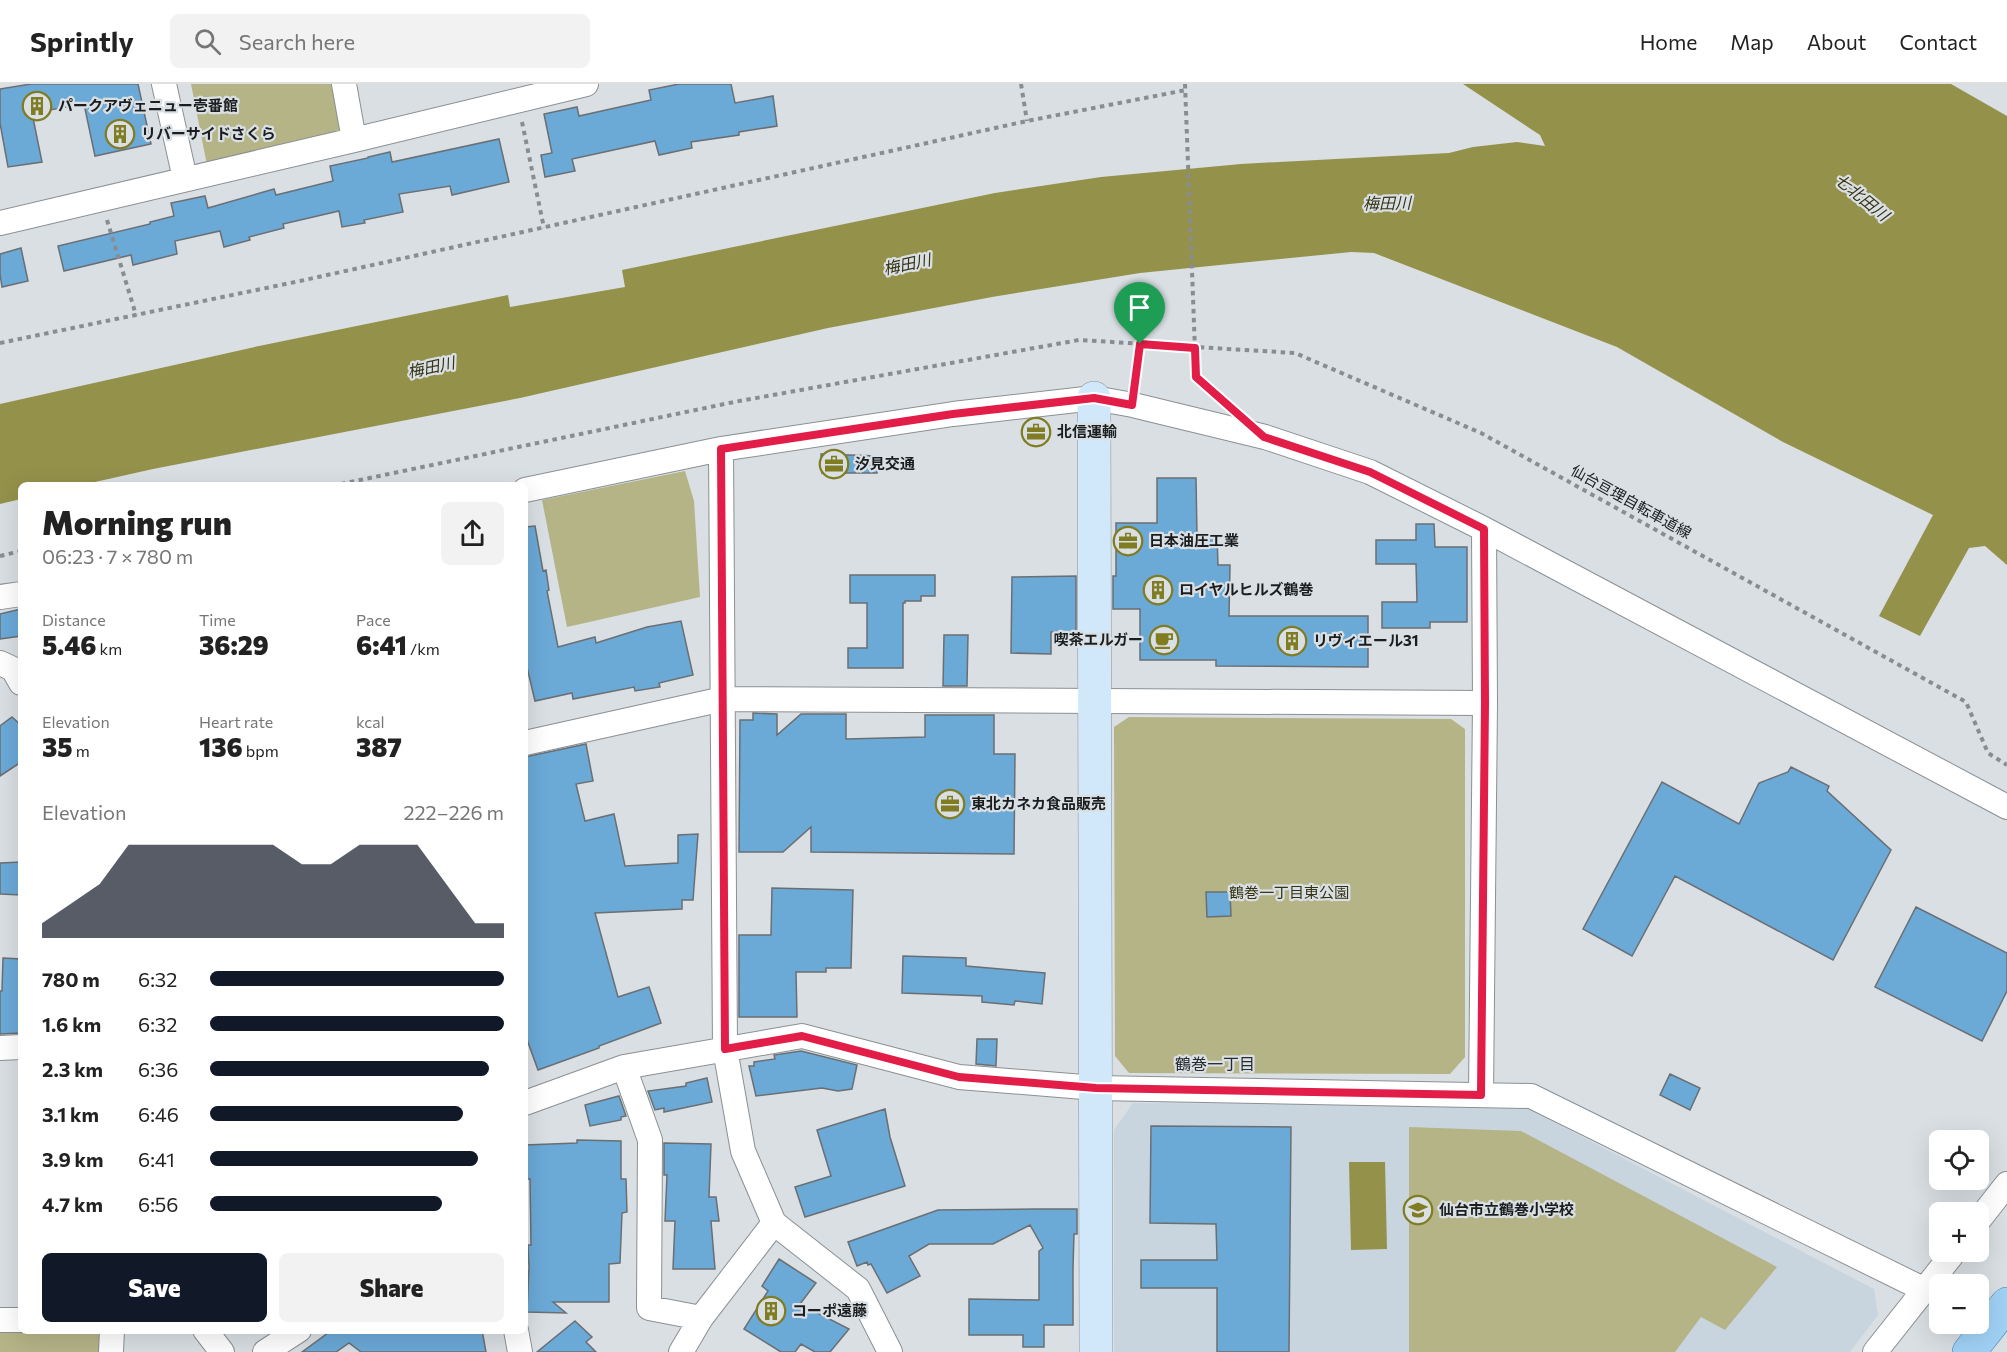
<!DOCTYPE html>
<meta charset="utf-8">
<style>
:root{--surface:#fff;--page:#f2f2f2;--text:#222;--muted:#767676;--line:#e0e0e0;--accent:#111827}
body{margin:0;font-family:Commissioner,"Noto Sans JP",sans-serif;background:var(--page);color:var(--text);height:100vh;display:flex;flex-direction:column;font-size:22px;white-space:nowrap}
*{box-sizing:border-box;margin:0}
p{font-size:20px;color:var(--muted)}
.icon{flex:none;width:33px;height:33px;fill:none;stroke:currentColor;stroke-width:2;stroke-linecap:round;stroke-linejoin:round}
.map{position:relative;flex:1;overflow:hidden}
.details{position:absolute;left:18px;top:398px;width:510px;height:852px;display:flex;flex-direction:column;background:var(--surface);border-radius:9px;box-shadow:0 6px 24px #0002}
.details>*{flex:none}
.fabs{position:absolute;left:1929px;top:1046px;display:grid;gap:12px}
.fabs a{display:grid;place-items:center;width:60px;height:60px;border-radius:9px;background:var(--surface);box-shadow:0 6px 24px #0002;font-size:30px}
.pin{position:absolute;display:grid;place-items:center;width:51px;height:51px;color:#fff;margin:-62px -26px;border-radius:50% 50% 50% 0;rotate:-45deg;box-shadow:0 0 6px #0007}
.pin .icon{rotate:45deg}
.round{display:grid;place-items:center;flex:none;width:63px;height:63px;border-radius:9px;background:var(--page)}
.overview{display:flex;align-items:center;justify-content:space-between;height:102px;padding:0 24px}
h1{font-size:33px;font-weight:800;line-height:45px}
.figures{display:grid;grid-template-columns:repeat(3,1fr);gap:9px;height:102px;padding:6px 24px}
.figures div{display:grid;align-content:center}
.figures b{font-size:26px;font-weight:800}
.figures small{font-size:16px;font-weight:400}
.figures p{font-size:16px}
.chart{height:168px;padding:12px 24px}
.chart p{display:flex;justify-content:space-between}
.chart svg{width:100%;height:108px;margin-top:6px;fill:var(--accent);opacity:.7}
.primary-button{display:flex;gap:12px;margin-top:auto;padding:12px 24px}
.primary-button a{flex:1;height:69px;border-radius:9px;background:var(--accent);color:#fff;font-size:24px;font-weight:800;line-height:69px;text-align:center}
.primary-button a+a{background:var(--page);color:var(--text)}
ul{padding:0 24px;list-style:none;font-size:20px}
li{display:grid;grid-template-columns:96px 72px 1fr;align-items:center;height:45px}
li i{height:15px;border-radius:8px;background:var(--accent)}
header{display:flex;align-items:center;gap:36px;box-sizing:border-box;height:84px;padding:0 30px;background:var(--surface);border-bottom:2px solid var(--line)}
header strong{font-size:28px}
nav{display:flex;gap:33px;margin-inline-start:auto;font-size:21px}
.search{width:420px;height:54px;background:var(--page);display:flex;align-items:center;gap:15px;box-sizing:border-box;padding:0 21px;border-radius:9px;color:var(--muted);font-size:22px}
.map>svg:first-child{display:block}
.built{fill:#c9d5de}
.green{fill:#b5b487}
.water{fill:#94914b}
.building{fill:#6ba9d7;stroke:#6a6f73;stroke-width:1.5}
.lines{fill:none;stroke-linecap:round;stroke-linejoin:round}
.street-casing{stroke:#8b9094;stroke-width:26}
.secondary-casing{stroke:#8b9094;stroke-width:34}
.primary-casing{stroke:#487fa7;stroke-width:34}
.path{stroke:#898d91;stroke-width:4;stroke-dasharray:4.5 4.5;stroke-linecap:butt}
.street{stroke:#fff;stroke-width:24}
.secondary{stroke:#d0e8fa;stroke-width:33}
.primary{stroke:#a0d2f6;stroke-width:33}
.route-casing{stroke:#fff;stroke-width:12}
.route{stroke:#e11d48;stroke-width:8}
.labels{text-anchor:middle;stroke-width:4.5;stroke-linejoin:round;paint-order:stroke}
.poi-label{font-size:15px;font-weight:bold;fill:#1b1d1f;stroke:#d9dfe3;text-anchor:start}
.street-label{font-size:15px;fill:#1b1d1f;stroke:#d9dfe3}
.park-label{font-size:15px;fill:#333212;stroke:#d9dfe3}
.water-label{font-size:16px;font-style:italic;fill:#373516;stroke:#d9dfe3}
.neighbourhood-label{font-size:16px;fill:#272b2e;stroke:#d9dfe3}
</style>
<header>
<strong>Sprintly</strong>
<div class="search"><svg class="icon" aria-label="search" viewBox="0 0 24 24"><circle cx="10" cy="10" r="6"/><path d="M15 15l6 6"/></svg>Search here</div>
<nav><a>Home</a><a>Map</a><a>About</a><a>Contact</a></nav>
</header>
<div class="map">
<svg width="2007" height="1268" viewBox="0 0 2007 1268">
<rect width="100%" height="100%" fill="#d9dfe3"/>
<path class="built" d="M1133,1019L1521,1021L1874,1205L1878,1231L1850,1268H1114V1046Z"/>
<path class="green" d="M191,0H337L346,49L207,81Z
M685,387L694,417L700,513L567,543L542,416Z
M1129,633L1451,635L1465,645V973L1450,990L1129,989L1115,972L1114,643Z
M1409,1043L1521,1047L1777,1183L1725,1246L1701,1233L1675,1268H1409Z
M0,1236L21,1246L112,1247L111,1268H0Z"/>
<path class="water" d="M1463,0H1951L2007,32V481L1985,462L1969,464L1920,552L1879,532L1933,431L1783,358L1617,263L1374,169L1351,168L1140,189L992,213L828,244L520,314L153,385L86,400H21V415L0,420V320L259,262L508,211L510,223L625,203L622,186L995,109L1101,93L1241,80L1449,69L1473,63L1517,58L1545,62L1540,51Z
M1349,1078H1385L1387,1165L1351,1166Z"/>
<path class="building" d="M31,0H138L151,60L95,72L84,20L32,29L42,78L8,83L0,39V5Z
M679,0H731L735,19L773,12L777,42L739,48V51L691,58L692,64L659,71L655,57L572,75L575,87L545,93L541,71L552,69L544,30L577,23L579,32L651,16L649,6Z
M499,55L509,98L452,111L450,102L399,110L403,128L364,136L365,139L342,143L339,127L283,140L284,144L249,153L250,156L224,163L220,147L175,157L177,170L133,181L131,171L64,187L58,162L150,140V138L174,132L171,119L205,112L208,124L274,105L276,111L333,97L330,82L368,74V73L390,68L392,78Z
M21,164L28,197L2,203L0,190V170Z
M821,370L877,372V389H822Z
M1157,394H1196L1197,452L1217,451L1218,481H1230L1229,532H1368V583L1216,582V576H1140V525H1113V492H1116V439H1157Z
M1416,440H1434L1435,463H1467V538H1430V544H1382V518H1417L1416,480H1376V456H1416Z
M535,442L543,487L546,486L549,506L547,507L558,563L595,553L596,559L647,543L681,537L693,591L659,599L660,603L635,607L634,603L573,615L572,609L535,617L525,575V443Z
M850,491H935V512H921V517H905V519H903V584H848V564H867V519H850Z
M1076,492V548H1051V570L1011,569L1012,493Z
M21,525V552L0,555V530Z
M944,551H968L967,602H943Z
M753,629L777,630V651L801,630H846V655L925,653V631H994V670H1015L1014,770L811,768V743L783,768H739L740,636H753Z
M12,633L21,641V678L0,692V642Z
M586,660L593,697L576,700L585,737L614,730L625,782L678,779V751L698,750L693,816H682V825L595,829L618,913L649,903L661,939L599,962V964L538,986L525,950V673Z
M1791,683L1829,702L1827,707L1891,766L1833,876L1675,792L1632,872L1583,845L1662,698L1739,740L1759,699L1788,688Z
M21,778V811L0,810V779Z
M772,804L853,806L851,884H826V888H796L797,933H739V851H771Z
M1206,808H1230L1231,832L1207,833Z
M1916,823L2007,869V907L1982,957L1875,903Z
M903,872L966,874V882L1045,889L1042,920L1015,917L1014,921L982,918V912L902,909Z
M3,874L21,875V949L0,950V907H2Z
M977,955H997L996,982L976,980Z
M801,967L857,981L852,1005L838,1007L822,1004L756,1012L749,982H754V978L775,975L774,971Z
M1670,990L1700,1004L1690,1026L1660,1011Z
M707,994L712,1018L664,1028V1024L655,1026L648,1007L686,1002V999Z
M619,1012L626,1032L621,1033V1036L590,1042L585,1021Z
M885,1025L890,1053L905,1102L805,1133L795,1103L831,1092L817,1046Z
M1151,1042L1291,1043L1289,1268H1217V1204H1141V1176H1217L1216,1140L1150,1139Z
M577,1056L621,1057V1095H626L627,1128L622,1129L620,1179L609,1180V1218H553L566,1229L527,1228L529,1183L528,1161H531L530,1095H525V1061L577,1059Z
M664,1059L711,1060L709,1113H716L719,1137H711L715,1185H673L675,1137H665L667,1091H664Z
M1036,1125H1077V1150H1074L1073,1184V1241H1044V1263H1023V1251H969V1215L1039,1216V1167L1043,1164L1030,1141L993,1160H929L909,1172L920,1192L887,1209L871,1180L868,1181L867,1178L857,1182L848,1158L938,1126Z
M779,1175L816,1199L800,1220L849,1245L830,1268H815L801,1260L795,1268H781L744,1245L768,1207L762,1202Z
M575,1237L592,1253L586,1258L596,1268H537Z
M332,1246H482L486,1268H361L349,1259L336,1268H302Z"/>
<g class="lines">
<g class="street-casing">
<path id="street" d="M164,0L185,95
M344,0L354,56
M0,139L354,56L586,0
M721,365L725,965L743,1067L774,1139L858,1205L890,1268
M525,406L721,365L953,330L1094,314L1133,321L1265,353L1370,388L1484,445L2007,723
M0,513L21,510
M0,579L13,585L21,599
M525,659L723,615L1485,619
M0,964L21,963
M624,983L650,1056L649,1224L701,1234
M1481,1011L1485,619L1484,445
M525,1019L624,983L802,952L959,993L1096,1004L1531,1012L1925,1206
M1978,1137L2007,1100
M0,1236H21
M205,1246L222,1268
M516,1246L520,1268
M111,1268L112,1246
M265,1268L299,1246
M681,1268L701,1234L774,1139
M1875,1268L1955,1167"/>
</g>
<g class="secondary-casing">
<path id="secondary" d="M1094,314L1096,1268"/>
</g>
<g class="primary-casing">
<path id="primary" d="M1969,1268L2007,1220"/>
</g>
<path class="path" d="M1021,0L1027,37
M1185,0L1196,293L1223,317
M522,38L544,144
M107,136L136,231
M0,259L300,197L1027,37L1186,6
M1135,300L1140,260
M341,400L734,318L1079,256L1295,269L1481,349L1966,618L1988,669L2007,681
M0,472L21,467"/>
<use href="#street" class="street"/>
<use href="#secondary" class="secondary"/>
<use href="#primary" class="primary"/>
</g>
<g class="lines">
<g class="route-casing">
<path id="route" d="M1140,260L1195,264L1196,293L1264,353L1370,388L1484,445L1485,619L1481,1011L1096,1004L959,993L802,952L725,965L721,365L953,330L1094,314L1132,321Z"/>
</g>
<use href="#route" class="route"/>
</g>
<defs>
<g id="building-ring" transform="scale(1.5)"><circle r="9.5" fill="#d9dfe3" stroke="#7f7c22" stroke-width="1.5"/><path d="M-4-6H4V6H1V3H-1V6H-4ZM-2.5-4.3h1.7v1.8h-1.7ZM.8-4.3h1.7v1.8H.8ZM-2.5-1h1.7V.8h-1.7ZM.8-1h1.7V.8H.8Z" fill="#7f7c22"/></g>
<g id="office-ring" transform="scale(1.5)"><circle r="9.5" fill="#d9dfe3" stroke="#7f7c22" stroke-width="1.5"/><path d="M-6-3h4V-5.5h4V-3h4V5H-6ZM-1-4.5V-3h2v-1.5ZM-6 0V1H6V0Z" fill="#7f7c22"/></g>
<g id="cafe-ring" transform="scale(1.5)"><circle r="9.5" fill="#d9dfe3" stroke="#7f7c22" stroke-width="1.5"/><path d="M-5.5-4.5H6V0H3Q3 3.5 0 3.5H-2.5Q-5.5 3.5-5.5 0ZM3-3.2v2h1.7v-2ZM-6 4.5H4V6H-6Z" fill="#7f7c22"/></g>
<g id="school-ring" transform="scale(1.5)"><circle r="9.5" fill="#d9dfe3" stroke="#7f7c22" stroke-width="1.5"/><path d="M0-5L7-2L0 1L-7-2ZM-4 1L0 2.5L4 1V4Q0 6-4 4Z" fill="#7f7c22"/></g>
</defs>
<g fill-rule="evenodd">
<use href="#building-ring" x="37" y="22"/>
<use href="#building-ring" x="120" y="50"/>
<use href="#office-ring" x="1036" y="348"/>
<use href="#office-ring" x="834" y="380"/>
<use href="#office-ring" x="1128" y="457"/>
<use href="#building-ring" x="1158" y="506"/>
<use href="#cafe-ring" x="1164" y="556"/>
<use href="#building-ring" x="1292" y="557"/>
<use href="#office-ring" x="950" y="720"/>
<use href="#school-ring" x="1418" y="1126"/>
<use href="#building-ring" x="771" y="1227"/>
</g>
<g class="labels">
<g class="poi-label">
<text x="58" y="27">パークアヴェニュー壱番館</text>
<text x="141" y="55">リバーサイドさくら</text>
<text x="1057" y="353">北信運輸</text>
<text x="855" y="385">汐見交通</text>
<text x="1149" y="462">日本油圧工業</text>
<text x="1179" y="511">ロイヤルヒルズ鶴巻</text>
<text x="1143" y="561" text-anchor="end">喫茶エルガー</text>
<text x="1313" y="562">リヴィエール31</text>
<text x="971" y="725">東北カネカ食品販売</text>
<text x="1439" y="1131">仙台市立鶴巻小学校</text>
<text x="792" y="1232">コーポ遠藤</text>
</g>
<g class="street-label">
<text transform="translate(1631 418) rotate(29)" y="5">仙台亘理自転車道線</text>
</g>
<g class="park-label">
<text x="1289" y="814">鶴巻一丁目東公園</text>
</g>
<g class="water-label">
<text transform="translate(1862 113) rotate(39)" y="6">七北田川</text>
<text transform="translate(1387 119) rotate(-1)" y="6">梅田川</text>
<text transform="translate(907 180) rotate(-12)" y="6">梅田川</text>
<text transform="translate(431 283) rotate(-12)" y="6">梅田川</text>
</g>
<g class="neighbourhood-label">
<text x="1215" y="986">鶴巻一丁目</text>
</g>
</g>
</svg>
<div class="fabs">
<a><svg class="icon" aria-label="locate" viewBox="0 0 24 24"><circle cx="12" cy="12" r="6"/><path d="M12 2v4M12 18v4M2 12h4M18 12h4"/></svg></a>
<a>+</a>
<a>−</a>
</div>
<div class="pin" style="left:1140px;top:260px;background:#1e9e55"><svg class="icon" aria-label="arrive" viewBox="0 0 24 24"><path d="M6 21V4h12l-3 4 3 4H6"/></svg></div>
<section class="details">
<div class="overview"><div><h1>Morning run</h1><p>06:23 · 7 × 780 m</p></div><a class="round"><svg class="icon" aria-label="share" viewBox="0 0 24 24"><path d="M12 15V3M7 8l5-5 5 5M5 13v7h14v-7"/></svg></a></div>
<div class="figures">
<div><p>Distance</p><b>5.46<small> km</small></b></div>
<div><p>Time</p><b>36:29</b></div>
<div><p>Pace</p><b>6:41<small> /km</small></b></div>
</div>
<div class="figures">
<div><p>Elevation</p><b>35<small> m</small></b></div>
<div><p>Heart rate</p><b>136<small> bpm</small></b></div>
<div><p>kcal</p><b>387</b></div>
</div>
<div class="chart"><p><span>Elevation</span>222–226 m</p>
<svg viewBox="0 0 160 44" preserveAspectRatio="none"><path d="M0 44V38L10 30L20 22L30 6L40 6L50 6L60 6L70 6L80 6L90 14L100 14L110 6L120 6L130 6L140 22L150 38L160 38V44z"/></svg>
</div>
<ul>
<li><b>780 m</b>6:32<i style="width:100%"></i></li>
<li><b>1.6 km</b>6:32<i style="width:100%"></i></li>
<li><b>2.3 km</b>6:36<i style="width:95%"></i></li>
<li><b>3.1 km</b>6:46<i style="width:86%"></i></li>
<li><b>3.9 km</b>6:41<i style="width:91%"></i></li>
<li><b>4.7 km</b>6:56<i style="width:79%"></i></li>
</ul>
<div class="primary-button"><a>Save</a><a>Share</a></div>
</section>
</div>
